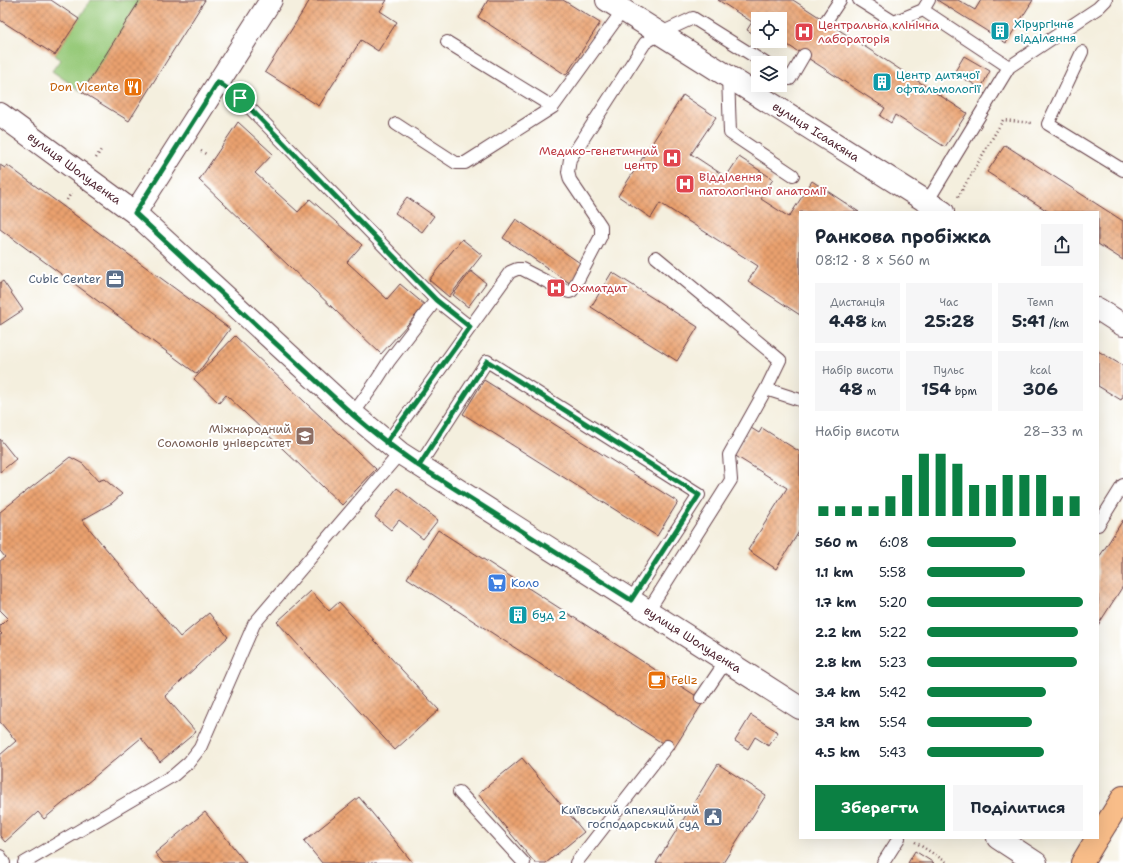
<!DOCTYPE html>
<html lang="uk">
<meta charset="utf-8">
<style>
:root{--surface:#fff;--page:#f6f6f7;--text:#1f2937;--muted:#747a83;--accent:#0b8043}
body{margin:0;font-family:"Shantell Sans",sans-serif;background:var(--page);color:var(--text);height:100vh;display:flex;flex-direction:column;font-size:15px;white-space:nowrap}
*{box-sizing:border-box;margin:0}
p{font-size:13px;color:var(--muted)}
.icon{flex:none;width:22px;height:22px;fill:none;stroke:currentColor;stroke-width:2;stroke-linecap:round;stroke-linejoin:round}
.map{position:relative;flex:1;overflow:hidden}
.drawer{position:absolute;left:799px;top:211px;width:300px;height:628px;display:flex;flex-direction:column;background:var(--surface);border-radius:0px;box-shadow:0 4px 16px #0002}
.drawer>*{flex:none}
.buttons{position:absolute;left:751px;top:12px;display:grid;gap:8px}
.buttons a{display:grid;place-items:center;width:36px;height:36px;border-radius:0px;background:var(--surface);box-shadow:0 4px 16px #0002;font-size:20px}
.pin{position:absolute;display:grid;place-items:center;width:34px;height:34px;color:#fff;margin:-17px;border:2px solid #fff;border-radius:50%;box-shadow:0 1px 4px #0007}
.round{display:grid;place-items:center;flex:none;width:42px;height:42px;border-radius:0px;background:var(--page)}
.overview{display:flex;align-items:center;justify-content:space-between;height:68px;padding:0 16px}
h1{font-size:18px;font-weight:700;line-height:30px}
.metrics{display:grid;grid-template-columns:repeat(3,1fr);gap:6px;height:68px;padding:4px 16px}
.metrics div{display:grid;align-content:center;border-radius:0px;background:var(--page);text-align:center}
.metrics b{font-size:17px;font-weight:700}
.metrics small{font-size:11px;font-weight:400}
.metrics p{font-size:11px}
.chart{height:112px;padding:8px 16px}
.chart p{display:flex;justify-content:space-between}
.chart svg{width:100%;height:72px;margin-top:4px;stroke:var(--accent);stroke-width:6}
.cta{display:flex;gap:8px;margin-top:auto;padding:8px 16px}
.cta a{flex:1;height:46px;border-radius:0px;background:var(--accent);color:#fff;font-size:16px;font-weight:700;line-height:46px;text-align:center}
.cta a+a{background:var(--page);color:var(--text)}
ul{padding:0 16px;list-style:none;font-size:13px}
li{display:grid;grid-template-columns:64px 48px 1fr;align-items:center;height:30px}
li i{height:10px;border-radius:5px;background:var(--accent)}
.map>svg:first-child{display:block}
.grass{fill:#98ca7a;stroke:#717452}
.building{fill:url(#building-cross-hatch)}
.lines{fill:none;stroke-linecap:round;stroke-linejoin:round}
.lane-casing{stroke:#643e46;stroke-width:14}
.street-casing{stroke:#643e46;stroke-width:24}
.primary-casing{stroke:#643e46;stroke-width:24}
.path{stroke:#643e46;stroke-width:2.5;stroke-dasharray:1 3;stroke-linecap:butt}
.lane{stroke:#fff;stroke-width:12}
.street{stroke:#fff;stroke-width:22}
.primary{stroke:#f8bd89;stroke-width:22}
.route-casing{stroke:#fff;stroke-width:8}
.route{stroke:#0b8043;stroke-width:5}
.labels{text-anchor:middle;stroke-width:4;stroke-linejoin:round;paint-order:stroke}
.culture-label{font-size:12px;fill:#0d838f;stroke:#fff;text-anchor:start}
.health-label{font-size:12px;fill:#be3a42;stroke:#fff;text-anchor:start}
.food-label{font-size:12px;fill:#c56008;stroke:#fff;text-anchor:end}
.street-label{font-size:12px;fill:#4a1f2b;stroke:#fff}
.service-label{font-size:12px;fill:#4e5e75;stroke:#fff;text-anchor:end}
.education-label{font-size:12px;fill:#785e54;stroke:#fff;text-anchor:end}
.shop-label{font-size:12px;fill:#366cbe;stroke:#fff;text-anchor:start}
</style>
<div class="map">
<svg width="1123" height="863" viewBox="0 0 1123 863">
<defs>
<pattern id="building-cross-hatch" width="8" height="8" patternUnits="userSpaceOnUse"><rect width="8" height="8" fill="#eaa16e"/><path d="M0 0l8 8M0 8l8-8" fill="none" stroke="#c0835b"/></pattern>
</defs>
<rect width="100%" height="100%" fill="#fff"/>
<filter id="ink" filterUnits="userSpaceOnUse"><feTurbulence type="fractalNoise" baseFrequency=".025" numOctaves="2"/><feDisplacementMap in="SourceGraphic" scale="8" xChannelSelector="R" yChannelSelector="G"/><feConvolveMatrix kernelMatrix="1 2 1 2 8 2 1 2 1" color-interpolation-filters="sRGB"/></filter>
<filter id="wash" filterUnits="userSpaceOnUse"><feTurbulence type="fractalNoise" baseFrequency=".012" numOctaves="4" result="noise"/><feDisplacementMap in="SourceGraphic" scale="16" xChannelSelector="R" yChannelSelector="G"/><feGaussianBlur stdDeviation="0.9" result="paint"/><feColorMatrix in="noise" values="0 0 0 0 0 0 0 0 0 0 0 0 0 0 0 0 0 1.4 0 .05"/><feComposite in="paint" operator="in"/></filter>
<g filter="url(#wash)">
<rect width="100%" height="100%" fill="#f4efde"/>
<path class="grass" d="M91,0H140L82,92L52,71L60,60L55,55Z"/>
<g id="blocks">
<path class="building" d="M0,0H51L79,19L55,55L0,20Z
M140,0H205L129,121L82,92Z
M310,0H387L380,11L397,22L378,51L361,40L319,106L265,72Z
M488,0H563L600,23L566,75L478,17Z
M718,0H793L967,113L945,147L895,115L891,123L880,116L885,108L780,40V19H758V34L757,36L747,30L752,22Z
M937,0H958L975,10L981,0H1033L1006,43Z
M964,56L990,71L981,88L954,73Z
M683,95L716,117L691,154L726,177L739,157L773,179L761,199L789,217L812,181L859,212H800V315L748,281L758,266L660,203L651,218L618,196Z
M238,122L273,154L255,173L298,212L310,199L362,245L347,262L387,299L400,284L425,305L381,354L199,180Z
M1005,145L1123,221V260L1098,244V212H1049L987,172Z
M0,165L5,168L7,165L230,329L197,374L0,229Z
M407,197L434,216L422,232L395,213Z
M516,219L583,265L571,284L503,238Z
M462,239L482,255L449,297L429,280Z
M471,271L486,283L468,307L453,295Z
M612,272L698,327L677,361L591,307Z
M3,281L23,310L0,325V283Z
M235,336L376,469L342,505L226,395L219,403L194,379Z
M1098,351L1123,366V397L1121,400L1098,386Z
M484,380L678,502L657,536L463,414Z
M751,428L759,433L762,428L800,452V530L776,569L748,550L787,488L734,455Z
M0,439L16,459L0,472Z
M70,457L83,464L98,481L104,479L122,494L112,503L82,520L180,637L209,613L228,637L165,696L196,732L160,762L141,738L44,819L38,812L5,842L0,836V755L16,741L0,722V635L2,634L0,632V626L8,618L0,610V561L5,557L0,551V512Z
M397,488L438,520L423,539L399,520L391,530L375,517Z
M1123,520V586L1098,625V559Z
M438,530L704,701L673,750L407,578Z
M311,591L329,611L339,602L439,710L395,750L277,622Z
M751,715L778,732L769,746L755,737L748,749L735,741Z
M522,758L584,832L546,863H535L478,794Z
M718,764L766,795L723,863H656Z
M359,797L413,863H322L304,841Z
M205,812L246,863H163L155,853Z
M915,851L934,863H908Z"/>
</g>
</g>
<g filter="url(#ink)">
<use href="#blocks" fill-opacity="0" stroke="#643e46" stroke-width="1"/>
<g class="lines">
<g class="lane-casing">
<path id="lane" d="M859,0L894,22L923,10
M826,21L840,0
M447,42L553,107
M1082,52L1048,124L1123,170
M1009,67L1098,8L1106,0
M780,73L790,79L804,55
M728,76L730,133L793,175
M218,82L247,105L436,300L470,327
M396,124L456,163H465L553,107L623,10
M927,202L1009,67L923,10L929,0
M766,389L800,400
M353,414L373,386L389,361L436,300
M387,443L510,272L517,269H522L561,289L569,292L572,291L601,236V226L570,180L568,172L570,159L645,43L661,33L693,18L765,63
M419,466L487,361L699,495L631,600
M1098,525L1123,485
M648,611L731,480L729,455L766,389L780,360L656,257
M701,698L726,661
M459,792L524,863
M0,856L4,863
M24,863L174,775L189,762L200,748L254,624L400,453
M576,863L667,746
M883,863L899,838"/>
</g>
<g class="street-casing">
<g id="street">
<path id="s1" d="M607,0L943,212"/>
<path id="s2" d="M0,114L135,213L353,414L400,453L800,708"/>
<path d="M135,213L271,0"/>
<path d="M1098,309L1123,325"/>
<path d="M998,838L1036,863"/>
</g>
</g>
<g class="primary-casing">
<path id="primary" d="M1098,837L1123,797
M1082,863L1097,838"/>
</g>
<path class="path" d="M201,151L206,154
M96,158L102,148
M958,197L1003,120L1031,123
M67,200L71,193
M915,842L948,863"/>
<use href="#lane" class="lane"/>
<use href="#street" class="street"/>
<use href="#primary" class="primary"/>
</g>
</g>
<g class="lines" filter="url(#ink)">
<g class="route-casing">
<path id="route" d="M240,98L436,300L470,327L386,443L419,466L631,600L699,495L487,361L419,466C396,450 374,433 352,414L135,213L218,82L240,98"/>
</g>
<use href="#route" class="route"/>
</g>
<defs>
<g id="building-square" transform="scale(1)"><rect x="-9" y="-9" width="18" height="18" rx="4" fill="#0f9aa8" stroke="#fff"/><path d="M-4-6H4V6H1V3H-1V6H-4ZM-2.5-4.3h1.7v1.8h-1.7ZM.8-4.3h1.7v1.8H.8ZM-2.5-1h1.7V.8h-1.7ZM.8-1h1.7V.8H.8Z" fill="#fff"/></g>
<g id="hospital-square" transform="scale(1)"><rect x="-9" y="-9" width="18" height="18" rx="4" fill="#e0444e" stroke="#fff"/><path d="M-5-5h3v3.5h4V-5h3V5h-3V1.5h-4V5h-3Z" fill="#fff"/></g>
<g id="restaurant-square" transform="scale(1)"><rect x="-9" y="-9" width="18" height="18" rx="4" fill="#e8710a" stroke="#fff"/><path d="M-5-6h1v4h1v-4h1v4h1v-4h1v5L-1.5 .5V6h-2V.5L-5-1ZM5-6V6H3V1.5H1.5Q1.5-4 5-6Z" fill="#fff"/></g>
<g id="office-square" transform="scale(1)"><rect x="-9" y="-9" width="18" height="18" rx="4" fill="#5c6f8a" stroke="#fff"/><path d="M-6-3h4V-5.5h4V-3h4V5H-6ZM-1-4.5V-3h2v-1.5ZM-6 0V1H6V0Z" fill="#fff"/></g>
<g id="university-square" transform="scale(1)"><rect x="-9" y="-9" width="18" height="18" rx="4" fill="#8d6e63" stroke="#fff"/><path d="M0-5L7-2L0 1L-7-2ZM-4 1L0 2.5L4 1V4Q0 6-4 4Z" fill="#fff"/></g>
<g id="supermarket-square" transform="scale(1)"><rect x="-9" y="-9" width="18" height="18" rx="4" fill="#3f7fe0" stroke="#fff"/><path d="M-6-5.5h2.5l.6 2H6L4.5 2H-2.5L-4.4-4H-6ZM-1.5 3.2a1.3 1.3 0 1 0 .1 0ZM3 3.2a1.3 1.3 0 1 0 .1 0Z" fill="#fff"/></g>
<g id="cafe-square" transform="scale(1)"><rect x="-9" y="-9" width="18" height="18" rx="4" fill="#e8710a" stroke="#fff"/><path d="M-5.5-4.5H6V0H3Q3 3.5 0 3.5H-2.5Q-5.5 3.5-5.5 0ZM3-3.2v2h1.7v-2ZM-6 4.5H4V6H-6Z" fill="#fff"/></g>
<g id="civic-square" transform="scale(1)"><rect x="-9" y="-9" width="18" height="18" rx="4" fill="#5c6f8a" stroke="#fff"/><path d="M-.6-6.5H3V-4.5H.6V-3L4-1V1h2V6H-6V1h2V-1L-.6-3ZM-1.2 2.5V6h2.4V2.5Z" fill="#fff"/></g>
</defs>
<g fill-rule="evenodd">
<use href="#building-square" x="1000" y="31"/>
<use href="#hospital-square" x="804" y="32"/>
<use href="#building-square" x="882" y="82"/>
<use href="#restaurant-square" x="133" y="87"/>
<use href="#hospital-square" x="672" y="158"/>
<use href="#hospital-square" x="685" y="184"/>
<use href="#office-square" x="115" y="279"/>
<use href="#hospital-square" x="556" y="288"/>
<use href="#university-square" x="305" y="436"/>
<use href="#supermarket-square" x="497" y="583"/>
<use href="#building-square" x="518" y="615"/>
<use href="#cafe-square" x="657" y="680"/>
<use href="#civic-square" x="713" y="817"/>
</g>
<g class="labels">
<g class="culture-label">
<text x="1014" y="28">Хірургічне<tspan x="1014" dy="14">відділення</tspan></text>
<text x="896" y="79">Центр дитячої<tspan x="896" dy="14">офтальмології</tspan></text>
<text x="532" y="619">буд 2</text>
</g>
<g class="health-label">
<text x="818" y="29">Центральна клінічна<tspan x="818" dy="14">лабораторія</tspan></text>
<text x="658" y="155" text-anchor="end">Медико-генетичний<tspan x="658" dy="14">центр</tspan></text>
<text x="699" y="181">Відділення<tspan x="699" dy="14">патологічної анатомії</tspan></text>
<text x="570" y="292">Охматдит</text>
</g>
<g class="food-label">
<text x="119" y="91">Don Vicente</text>
<text x="671" y="684" text-anchor="start">Feliz</text>
</g>
<g class="street-label">
<text dy="4" stroke="none"><textPath href="#s1" startOffset="247">вулиця Ісаакяна</textPath></text>
<text dy="4" stroke="none"><textPath href="#s2" startOffset="92">вулиця Шолуденка</textPath></text>
<text dy="4" stroke="none"><textPath href="#s2" startOffset="872">вулиця Шолуденка</textPath></text>
</g>
<g class="service-label">
<text x="101" y="283">Cubic Center</text>
<text x="699" y="814">Київський апеляційний<tspan x="699" dy="14">господарський суд</tspan></text>
</g>
<g class="education-label">
<text x="291" y="433">Міжнародний<tspan x="291" dy="14">Соломонів університет</tspan></text>
</g>
<g class="shop-label">
<text x="511" y="587">Коло</text>
</g>
</g>
</svg>
<div class="buttons">
<a><svg class="icon" aria-label="locate" viewBox="0 0 24 24"><circle cx="12" cy="12" r="6"/><path d="M12 2v4M12 18v4M2 12h4M18 12h4"/></svg></a>
<a><svg class="icon" aria-label="layers" viewBox="0 0 24 24"><path d="M12 4l9 5-9 5-9-5zM3 14l9 5 9-5"/></svg></a>
</div>
<div class="pin" style="left:240px;top:98px;background:#1e9e55"><svg class="icon" aria-label="arrive" viewBox="0 0 24 24"><path d="M6 21V4h12l-3 4 3 4H6"/></svg></div>
<section class="drawer">
<div class="overview"><div><h1>Ранкова пробіжка</h1><p>08:12 · 8 × 560 m</p></div><a class="round"><svg class="icon" aria-label="share" viewBox="0 0 24 24"><path d="M12 15V3M7 8l5-5 5 5M5 13v7h14v-7"/></svg></a></div>
<div class="metrics">
<div><p>Дистанція</p><b>4.48<small> km</small></b></div>
<div><p>Час</p><b>25:28</b></div>
<div><p>Темп</p><b>5:41<small> /km</small></b></div>
</div>
<div class="metrics">
<div><p>Набір висоти</p><b>48<small> m</small></b></div>
<div><p>Пульс</p><b>154<small> bpm</small></b></div>
<div><p>kcal</p><b>306</b></div>
</div>
<div class="chart"><p><span>Набір висоти</span>28–33 m</p>
<svg viewBox="0 0 160 44" preserveAspectRatio="none"><path d="M5 44V38M15 44V38M25 44V38M35 44V38M45 44V32M55 44V19M65 44V6M75 44V6M85 44V12M95 44V25M105 44V25M115 44V19M125 44V19M135 44V19M145 44V32M155 44V32"/></svg>
</div>
<ul>
<li><b>560 m</b>6:08<i style="width:57%"></i></li>
<li><b>1.1 km</b>5:58<i style="width:63%"></i></li>
<li><b>1.7 km</b>5:20<i style="width:100%"></i></li>
<li><b>2.2 km</b>5:22<i style="width:97%"></i></li>
<li><b>2.8 km</b>5:23<i style="width:96%"></i></li>
<li><b>3.4 km</b>5:42<i style="width:76%"></i></li>
<li><b>3.9 km</b>5:54<i style="width:67%"></i></li>
<li><b>4.5 km</b>5:43<i style="width:75%"></i></li>
</ul>
<div class="cta"><a>Зберегти</a><a>Поділитися</a></div>
</section>
</div>
